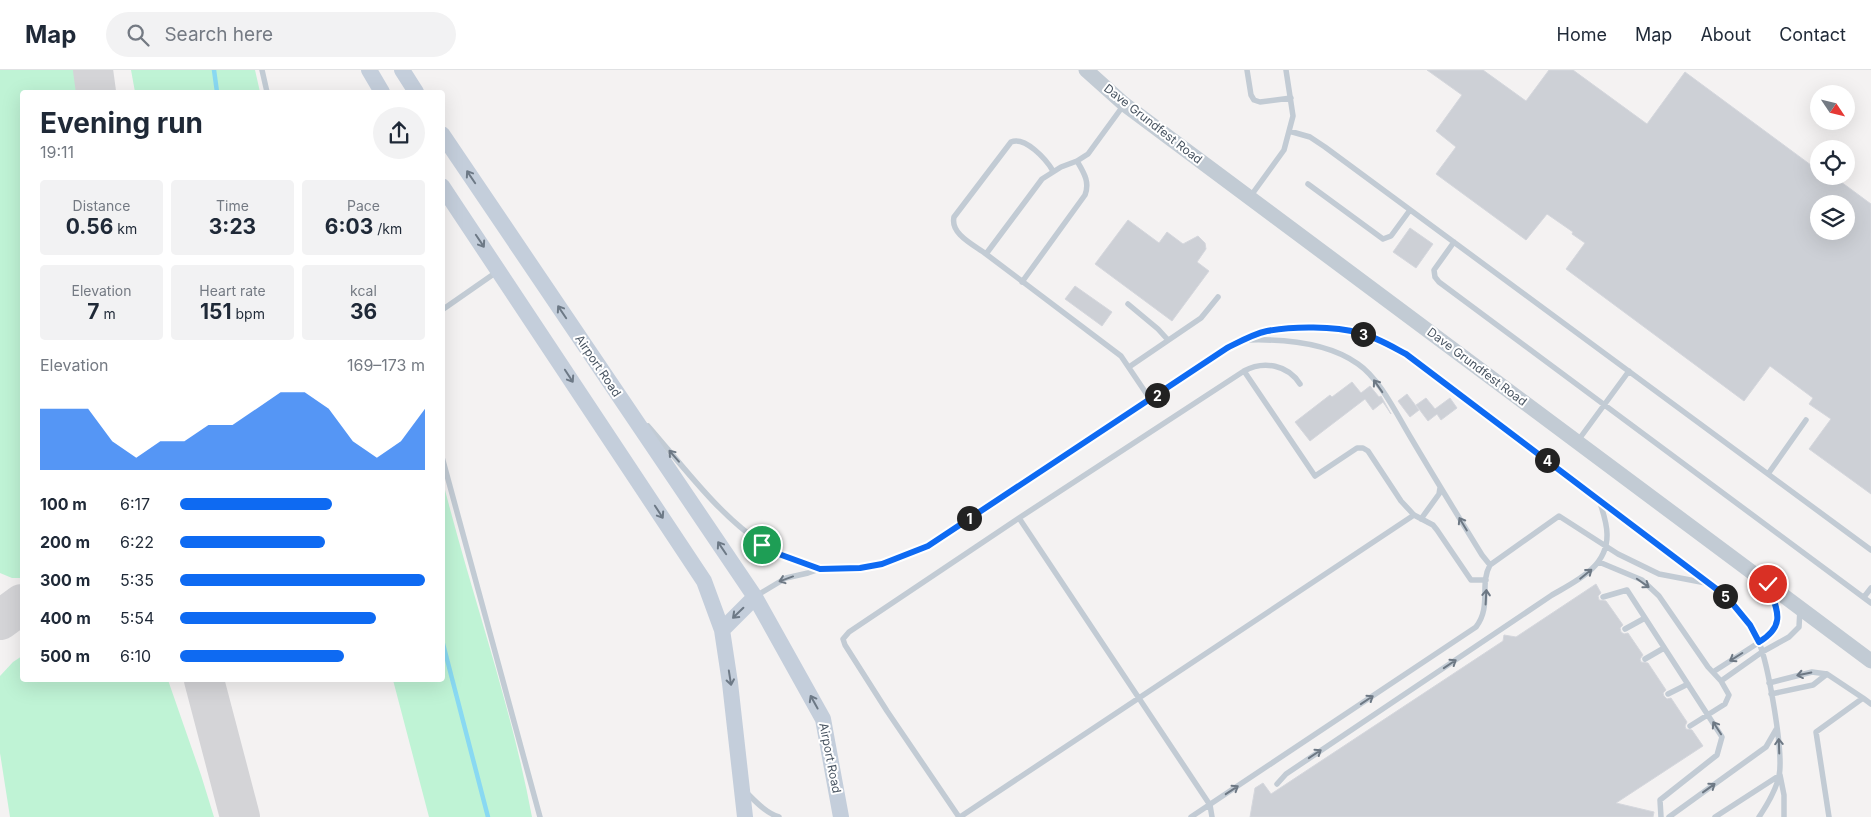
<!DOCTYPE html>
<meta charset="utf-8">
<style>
:root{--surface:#fff;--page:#f2f2f3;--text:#1f2937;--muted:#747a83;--line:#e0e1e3;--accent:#0e6af2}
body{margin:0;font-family:Inter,sans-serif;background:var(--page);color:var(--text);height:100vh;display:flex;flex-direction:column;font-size:19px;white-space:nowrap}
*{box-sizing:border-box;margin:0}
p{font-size:16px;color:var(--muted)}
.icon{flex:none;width:28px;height:28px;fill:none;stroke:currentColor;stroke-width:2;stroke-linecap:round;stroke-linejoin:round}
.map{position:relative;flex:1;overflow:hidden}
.details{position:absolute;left:20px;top:20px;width:425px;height:592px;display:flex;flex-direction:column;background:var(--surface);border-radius:5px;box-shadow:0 5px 20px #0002}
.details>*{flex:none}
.needle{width:32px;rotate:125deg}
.buttons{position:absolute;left:1810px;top:15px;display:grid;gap:10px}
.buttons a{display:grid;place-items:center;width:45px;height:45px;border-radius:50%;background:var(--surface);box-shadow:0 5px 20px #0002;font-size:25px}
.pin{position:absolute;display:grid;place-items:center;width:42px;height:42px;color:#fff;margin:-21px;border:2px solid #fff;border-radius:50%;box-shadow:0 1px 5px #0007}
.km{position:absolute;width:25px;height:25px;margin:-12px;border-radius:50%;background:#222;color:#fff;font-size:14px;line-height:25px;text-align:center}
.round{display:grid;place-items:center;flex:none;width:52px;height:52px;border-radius:26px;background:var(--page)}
.headline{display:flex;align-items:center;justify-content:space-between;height:85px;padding:0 20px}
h1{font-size:28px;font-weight:700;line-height:38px}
.stats{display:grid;grid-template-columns:repeat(3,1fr);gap:8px;height:85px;padding:5px 20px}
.stats div{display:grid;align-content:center;border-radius:5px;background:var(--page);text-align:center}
.stats b{font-size:21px;font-weight:700}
.stats small{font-size:14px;font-weight:400}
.stats p{font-size:14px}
.chart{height:140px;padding:10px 20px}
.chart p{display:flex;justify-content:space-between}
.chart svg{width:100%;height:90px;margin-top:5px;fill:var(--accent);opacity:.7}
ul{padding:0 20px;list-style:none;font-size:16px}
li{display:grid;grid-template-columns:80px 60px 1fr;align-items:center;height:38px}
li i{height:12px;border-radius:6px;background:var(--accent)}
header{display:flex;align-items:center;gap:30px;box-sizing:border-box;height:70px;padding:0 25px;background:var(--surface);border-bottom:1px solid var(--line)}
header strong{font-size:24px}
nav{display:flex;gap:28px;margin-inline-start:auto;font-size:18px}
.search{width:350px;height:45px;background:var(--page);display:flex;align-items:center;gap:12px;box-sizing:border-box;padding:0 18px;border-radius:28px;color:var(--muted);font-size:19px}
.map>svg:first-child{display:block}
.green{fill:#bff3d5}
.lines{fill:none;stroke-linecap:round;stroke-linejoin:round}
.stream{stroke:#89d9f2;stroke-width:4.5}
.taxiway{stroke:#d4d4d7;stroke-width:40}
.building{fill:#cdd0d6;stroke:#d5d7dd;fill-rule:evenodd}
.service{stroke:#c2cbd4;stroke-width:5.5}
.tertiary{stroke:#c2cbd4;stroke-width:15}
.secondary{stroke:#c4cedb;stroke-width:16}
.oneway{stroke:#6d7986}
.oneway2{stroke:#6d7884}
.route-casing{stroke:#fff;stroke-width:10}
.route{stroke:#0e6af2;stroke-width:6}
.labels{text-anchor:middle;stroke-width:4;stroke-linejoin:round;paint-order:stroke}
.street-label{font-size:12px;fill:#485461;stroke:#fff}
</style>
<header>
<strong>Map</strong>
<div class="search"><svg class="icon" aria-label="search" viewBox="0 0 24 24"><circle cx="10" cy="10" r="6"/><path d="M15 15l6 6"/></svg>Search here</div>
<nav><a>Home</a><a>Map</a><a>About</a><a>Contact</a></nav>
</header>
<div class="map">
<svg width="1871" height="747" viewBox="0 0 1871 747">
<rect width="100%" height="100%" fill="#f4f2f2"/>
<path class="green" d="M0,0H74L78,22H22V508H12L0,503Z
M131,0H255L260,22H135Z
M443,412C471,523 511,634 532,747H429L393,610H442Z
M22,586V610H168L201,705L214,747H10L0,683V606L13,592Z"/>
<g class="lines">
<path class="stream" d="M214,0L217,22
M442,570L488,747"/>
<path class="taxiway" d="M93,0L96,22
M0,550L22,534
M204,610L240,747"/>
</g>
<path class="building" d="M1427,0H1483L1526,31L1549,0H1573L1647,54L1685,2L1819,101V106H1833L1871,134V424L1809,379L1831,349L1809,334L1813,328L1770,296L1744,331L1566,199L1585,173L1572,164L1573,162L1547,144L1526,170L1436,104L1456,77L1436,61L1462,25ZM1819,134H1846V161H1819Z
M1128,150L1159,173L1167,162L1183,174L1198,166L1205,173L1206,179L1197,192L1209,201L1172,251L1095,194Z
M1410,158L1433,174L1416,198L1393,182Z
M1075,216L1112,242L1102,256L1065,229Z
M1352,312L1361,323L1370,316L1379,327L1381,326L1391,344L1383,332L1373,340L1365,329L1310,371L1295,352L1330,325L1332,327Z
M1407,324L1419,340L1410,347L1398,331Z
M1426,328L1435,339L1450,328L1457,338L1441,350L1437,344L1428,351L1416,335Z
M1596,514L1601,523L1598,526L1599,530L1606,531L1623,555L1620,558L1621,562L1624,564L1628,563L1643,585L1640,589L1641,592L1648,593L1666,620L1663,623L1664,626L1667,629L1671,628L1687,652L1685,656L1686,659L1692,660L1703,676L1616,733L1654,742L1653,747H1250L1255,718L1263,713L1271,724L1503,571L1504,565L1516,567Z"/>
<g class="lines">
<path class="service" d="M262,0L267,22
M1247,0L1251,25L1254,30L1260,32L1291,28
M1123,36L1088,84L1077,91L1061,97L1042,109L986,184L1121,286L1150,329
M1289,61L1310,67L1325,77L1871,480
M1308,114L1383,169L1391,166L1410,140
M1250,127L1284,80L1293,46L1286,0
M1454,172L1434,200L1435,207L1439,212L1871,533
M986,184C974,175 950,164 954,147L1011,72C1025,66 1046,89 1053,101
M1022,212L1085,125C1090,112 1084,103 1077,91
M1128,234L1158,259L1168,270
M442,240L498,201
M1248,270C1284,269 1327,272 1358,294C1380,309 1397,345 1411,368C1434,407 1458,446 1482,485L1490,495
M1129,297L1201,248L1218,227
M1244,301C1264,290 1288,295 1300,314
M648,356C711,428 771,522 882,495C897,491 913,482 927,476L1227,278C1240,272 1253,264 1267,261C1293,256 1333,256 1360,263C1376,267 1391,276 1406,284L1727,527C1740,540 1750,554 1758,570C1768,592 1784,683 1779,706C1776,720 1767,735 1759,747
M1577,372L1629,301
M442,387L540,747
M1768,404L1806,350
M1421,449L1439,424L1440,418
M1599,492L1642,510L1659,526L1708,597L1721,611L1729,625L1725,634L1690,656
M756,526L786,508L808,503L820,499
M1603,527L1627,520L1722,667L1717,685L1660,730L1661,747
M1864,527L1871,518
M1625,559L1645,548
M1645,589L1664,578
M1713,602L1769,566L1776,557L1779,548L1770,521
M1827,604L1863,628
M1721,611L1762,582L1789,567L1799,557L1800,539
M1769,613L1812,602L1827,604L1813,615L1771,624
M1668,624L1688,614
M1277,714L1286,704L1552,525C1576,511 1608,497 1607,464C1607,452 1602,440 1599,429
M746,722C755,731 766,743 779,747
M959,747L887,641L845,575L843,569L849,562L1019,448
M960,747L1414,445
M1191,747L1476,557C1492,536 1479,515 1490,495L1559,446L1618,484L1659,504L1706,513
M1212,747L1210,735L1019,448L1244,301L1315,406L1357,378H1363L1368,381L1401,431L1414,445L1433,455L1437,460L1471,510H1486
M1669,747L1766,677L1777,658
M1715,747L1780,705L1784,725V747
M1829,747L1816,662L1863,628L1871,634"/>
<path class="tertiary" d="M1086,0L1124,34L1871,591"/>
<path class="secondary" d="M369,0L382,22
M402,0L416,22
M442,64L755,527L823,649L841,747
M442,116L704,511L722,560L730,613L745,747
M722,560L755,527"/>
</g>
<defs><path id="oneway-shaft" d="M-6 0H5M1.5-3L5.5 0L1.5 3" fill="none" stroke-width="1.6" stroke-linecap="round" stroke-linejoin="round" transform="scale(1.25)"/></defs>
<g class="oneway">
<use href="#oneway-shaft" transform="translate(471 107) rotate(-124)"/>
<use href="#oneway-shaft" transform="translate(480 171) rotate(56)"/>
<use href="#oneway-shaft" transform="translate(562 242) rotate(-124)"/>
<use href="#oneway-shaft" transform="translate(569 306) rotate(57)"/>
<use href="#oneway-shaft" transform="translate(659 442) rotate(57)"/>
<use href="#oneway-shaft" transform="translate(722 478) rotate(-124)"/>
<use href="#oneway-shaft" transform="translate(738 543) rotate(136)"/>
<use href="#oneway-shaft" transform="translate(730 608) rotate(81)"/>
<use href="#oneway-shaft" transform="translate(814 632) rotate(-119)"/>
</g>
<g class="oneway2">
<use href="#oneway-shaft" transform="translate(1378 316) rotate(-125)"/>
<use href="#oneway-shaft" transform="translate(674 386) rotate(-131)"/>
<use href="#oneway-shaft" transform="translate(1463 454) rotate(-121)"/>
<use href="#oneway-shaft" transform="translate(1586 504) rotate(-39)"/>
<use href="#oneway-shaft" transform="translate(786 509) rotate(160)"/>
<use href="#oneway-shaft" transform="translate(1643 513) rotate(35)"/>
<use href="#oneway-shaft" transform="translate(1486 527) rotate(-87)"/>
<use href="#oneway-shaft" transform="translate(1736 587) rotate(148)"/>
<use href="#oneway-shaft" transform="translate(1450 594) rotate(-34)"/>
<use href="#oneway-shaft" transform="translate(1804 604) rotate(168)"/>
<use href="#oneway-shaft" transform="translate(1367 630) rotate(-34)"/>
<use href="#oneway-shaft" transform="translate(1717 658) rotate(-123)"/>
<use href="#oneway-shaft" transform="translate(1779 676) rotate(-92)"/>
<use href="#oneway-shaft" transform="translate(1315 684) rotate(-34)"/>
<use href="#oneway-shaft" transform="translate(1709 718) rotate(-36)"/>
<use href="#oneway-shaft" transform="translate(1232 720) rotate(-33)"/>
</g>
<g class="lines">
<g class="route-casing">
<path id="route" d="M762,475L776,483L820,499L860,498L882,494L928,476L1227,278C1239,272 1253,264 1267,261C1293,256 1334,256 1360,263C1376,267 1391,276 1406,284L1727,527L1750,555L1759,572C1787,555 1777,540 1768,514"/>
</g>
<use href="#route" class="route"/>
</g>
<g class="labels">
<g class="street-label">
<text transform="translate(1153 54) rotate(38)" y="4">Dave Grundfest Road</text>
<text transform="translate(598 296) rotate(56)" y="4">Airport Road</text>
<text transform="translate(1477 297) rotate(37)" y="4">Dave Grundfest Road</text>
<text transform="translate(830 688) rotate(79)" y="4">Airport Road</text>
</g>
</g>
</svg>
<div class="buttons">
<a><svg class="needle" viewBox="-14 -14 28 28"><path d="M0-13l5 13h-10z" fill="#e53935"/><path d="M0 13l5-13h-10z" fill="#747a83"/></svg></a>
<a><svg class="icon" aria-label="locate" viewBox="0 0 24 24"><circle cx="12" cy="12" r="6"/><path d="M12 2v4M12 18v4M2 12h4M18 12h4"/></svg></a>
<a><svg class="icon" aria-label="layers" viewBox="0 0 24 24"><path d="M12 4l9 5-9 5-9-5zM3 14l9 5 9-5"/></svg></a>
</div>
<div class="pin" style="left:762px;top:475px;background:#1e9e55"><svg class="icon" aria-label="arrive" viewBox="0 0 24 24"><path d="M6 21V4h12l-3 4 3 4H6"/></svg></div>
<div class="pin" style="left:1768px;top:514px;background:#d93025"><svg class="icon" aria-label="check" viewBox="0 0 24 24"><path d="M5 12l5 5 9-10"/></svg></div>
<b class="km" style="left:969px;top:448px">1</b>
<b class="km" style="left:1157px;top:325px">2</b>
<b class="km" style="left:1363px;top:264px">3</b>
<b class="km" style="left:1547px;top:390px">4</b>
<b class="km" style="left:1725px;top:526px">5</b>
<section class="details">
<div class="headline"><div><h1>Evening run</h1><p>19:11</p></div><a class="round"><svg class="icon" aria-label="share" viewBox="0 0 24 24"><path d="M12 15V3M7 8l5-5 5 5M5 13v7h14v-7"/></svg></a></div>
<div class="stats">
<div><p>Distance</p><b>0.56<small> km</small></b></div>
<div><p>Time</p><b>3:23</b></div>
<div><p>Pace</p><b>6:03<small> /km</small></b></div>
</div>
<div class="stats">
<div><p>Elevation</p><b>7<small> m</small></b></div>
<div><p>Heart rate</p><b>151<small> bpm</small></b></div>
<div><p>kcal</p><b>36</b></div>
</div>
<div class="chart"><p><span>Elevation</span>169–173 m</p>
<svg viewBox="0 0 160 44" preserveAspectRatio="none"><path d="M0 44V14L10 14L20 14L30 30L40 38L50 30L60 30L70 22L80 22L90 14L100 6L110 6L120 14L130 30L140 38L150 30L160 14V44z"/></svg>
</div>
<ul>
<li><b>100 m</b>6:17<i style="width:62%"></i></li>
<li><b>200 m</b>6:22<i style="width:59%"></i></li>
<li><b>300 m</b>5:35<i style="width:100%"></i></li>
<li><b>400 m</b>5:54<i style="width:80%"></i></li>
<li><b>500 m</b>6:10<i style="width:67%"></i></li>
</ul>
</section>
</div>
